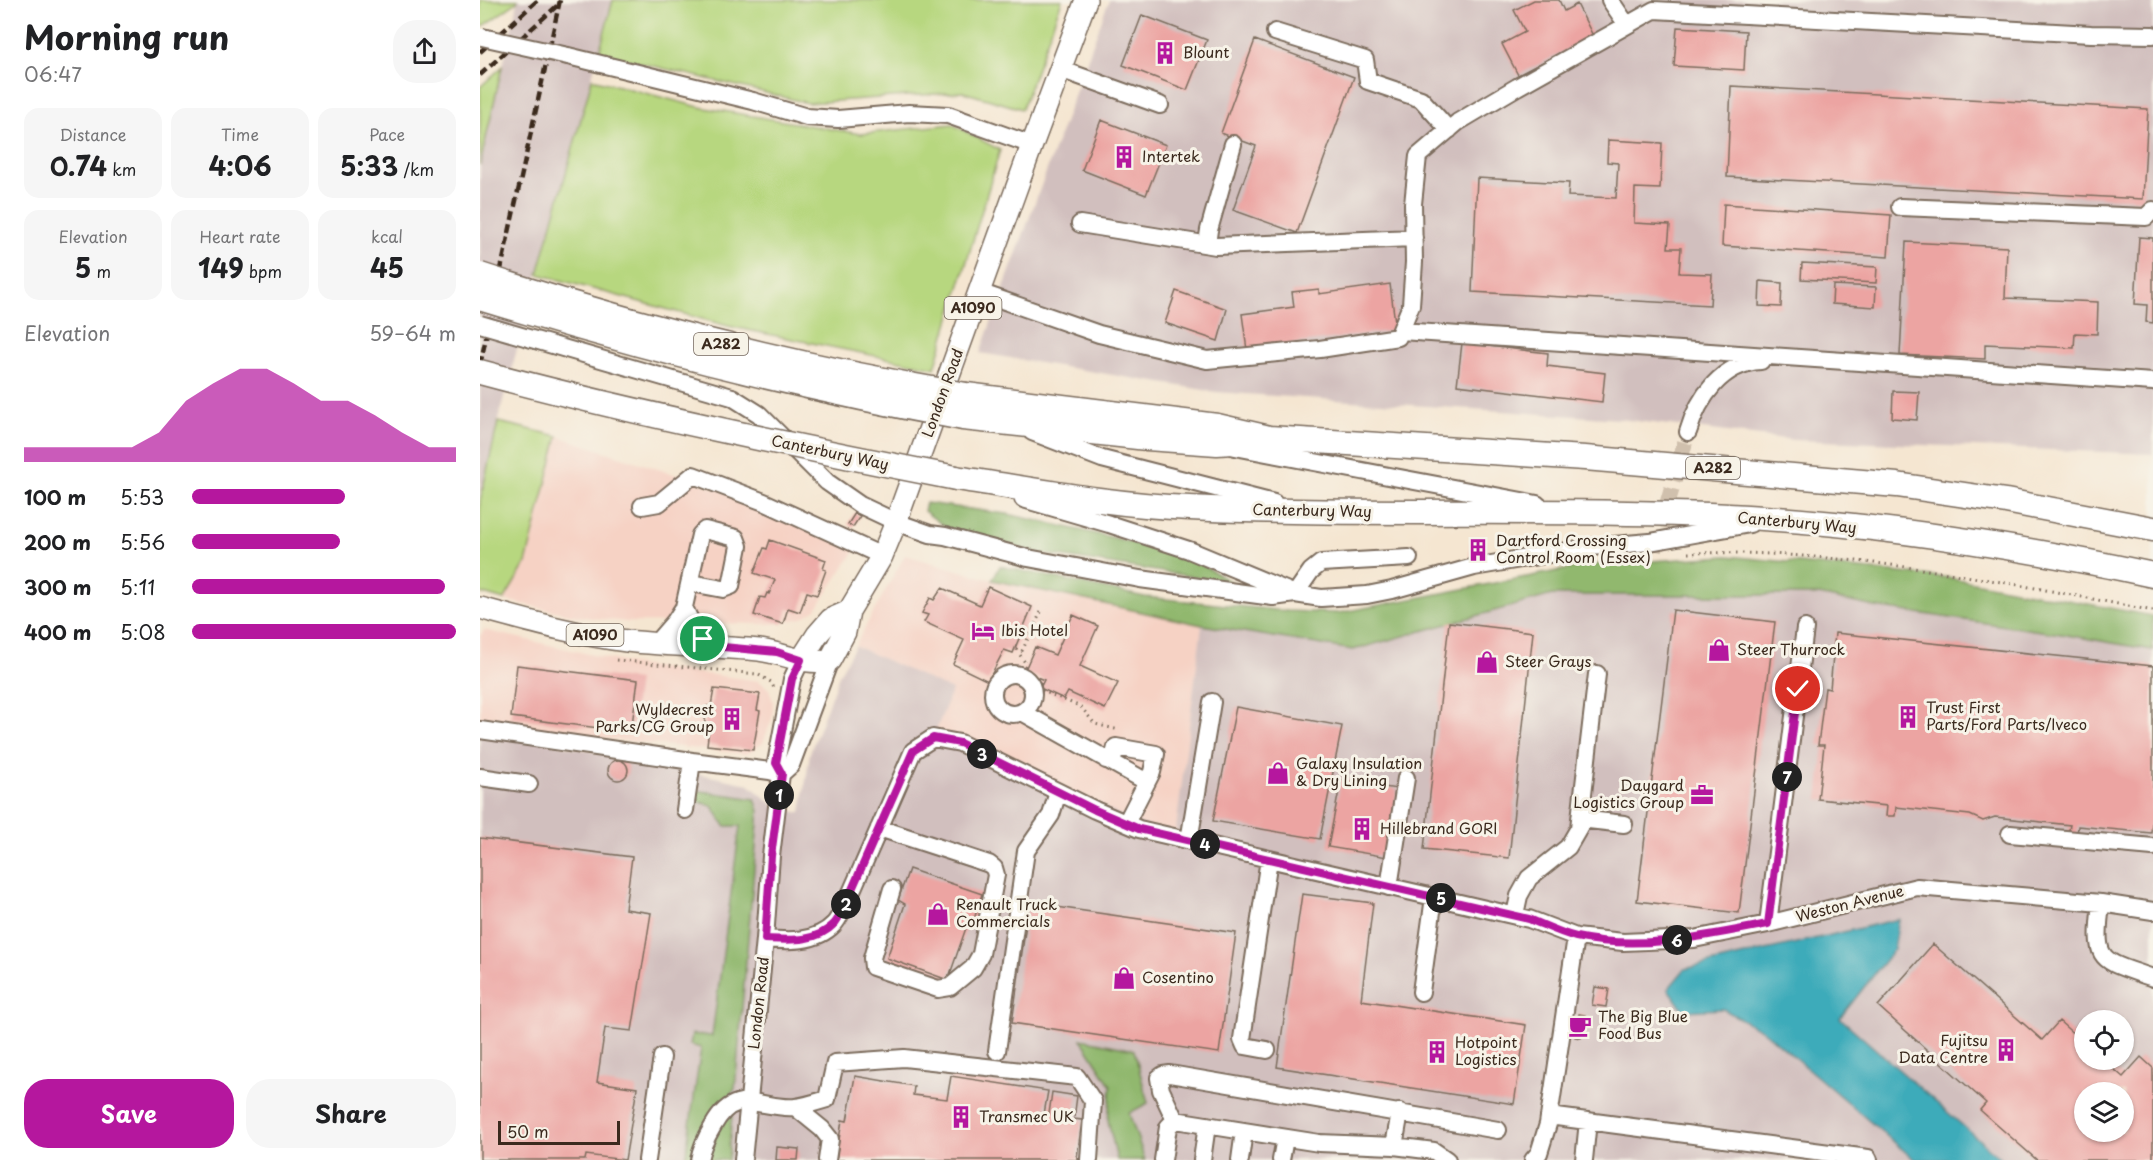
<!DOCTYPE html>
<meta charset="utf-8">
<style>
:root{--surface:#fff;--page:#f6f6f6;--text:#202124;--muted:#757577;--accent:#b5179e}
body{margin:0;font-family:"Playpen Sans",sans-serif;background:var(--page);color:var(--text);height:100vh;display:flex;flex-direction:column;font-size:22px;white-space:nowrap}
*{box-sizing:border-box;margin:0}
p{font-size:20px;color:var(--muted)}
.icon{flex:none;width:33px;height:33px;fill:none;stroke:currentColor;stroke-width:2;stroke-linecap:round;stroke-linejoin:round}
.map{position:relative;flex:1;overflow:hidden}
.panel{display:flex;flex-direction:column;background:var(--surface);width:480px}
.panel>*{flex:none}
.controls{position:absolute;left:1594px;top:1010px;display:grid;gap:12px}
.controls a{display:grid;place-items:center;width:60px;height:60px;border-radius:50%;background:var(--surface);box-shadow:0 2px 4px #0004;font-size:30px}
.scale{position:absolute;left:18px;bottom:15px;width:122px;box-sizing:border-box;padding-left:6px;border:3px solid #3b2a1e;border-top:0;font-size:16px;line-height:21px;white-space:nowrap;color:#3b2a1e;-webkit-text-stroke:4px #f7f3e8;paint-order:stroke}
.pin{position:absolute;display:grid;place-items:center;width:51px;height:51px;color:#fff;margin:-26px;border:3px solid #fff;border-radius:50%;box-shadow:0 2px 6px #0007}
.km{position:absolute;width:30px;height:30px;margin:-15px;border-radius:50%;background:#222;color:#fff;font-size:16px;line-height:30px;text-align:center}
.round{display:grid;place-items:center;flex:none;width:63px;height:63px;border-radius:24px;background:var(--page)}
.summary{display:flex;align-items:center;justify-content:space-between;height:102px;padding:0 24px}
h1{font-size:33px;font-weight:700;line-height:45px}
.stats{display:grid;grid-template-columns:repeat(3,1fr);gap:9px;height:102px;padding:6px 24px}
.stats div{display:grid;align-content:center;border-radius:15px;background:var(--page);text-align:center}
.stats b{font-size:26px;font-weight:700}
.stats small{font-size:16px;font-weight:400}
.stats p{font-size:16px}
.chart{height:168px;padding:12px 24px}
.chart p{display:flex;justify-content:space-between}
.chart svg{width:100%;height:108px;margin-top:6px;fill:var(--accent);opacity:.7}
.cta{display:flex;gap:12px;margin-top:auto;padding:12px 24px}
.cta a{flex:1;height:69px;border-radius:24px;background:var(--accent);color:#fff;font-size:24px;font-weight:700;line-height:69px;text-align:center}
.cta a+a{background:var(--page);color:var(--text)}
ul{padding:0 24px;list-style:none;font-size:20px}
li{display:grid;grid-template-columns:96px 72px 1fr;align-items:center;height:45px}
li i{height:15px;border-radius:8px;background:var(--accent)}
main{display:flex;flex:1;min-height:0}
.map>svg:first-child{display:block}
.built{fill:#f6d2c4}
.industrial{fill:#d1bfbe;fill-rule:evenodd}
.green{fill:#b7d77f;stroke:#79804e;stroke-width:1.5}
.forest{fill:#91b86e;stroke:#667146;stroke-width:1.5}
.water{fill:#3cabba;stroke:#3c6a6c;stroke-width:1.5}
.building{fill:#eca4a2;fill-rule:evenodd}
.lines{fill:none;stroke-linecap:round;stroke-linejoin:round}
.minor-tunnel{stroke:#d0c0ad;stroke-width:16;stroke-dasharray:16 8;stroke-linecap:butt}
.minor-casing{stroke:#7c6c5d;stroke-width:20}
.major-casing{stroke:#7c6c5d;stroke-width:24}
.highway-casing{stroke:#7c6c5d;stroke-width:27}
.path{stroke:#7c6c5d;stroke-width:3;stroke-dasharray:1.5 4.5;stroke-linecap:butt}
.minor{stroke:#fff;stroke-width:16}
.major{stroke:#fff;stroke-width:21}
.highway{stroke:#fff;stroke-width:24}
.rail{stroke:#3b2a1e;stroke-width:4.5;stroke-dasharray:9 4.5;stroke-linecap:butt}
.minor-bridge-casing{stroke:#7c6c5d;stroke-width:20;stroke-linecap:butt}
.highway-bridge-casing{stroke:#7c6c5d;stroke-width:27;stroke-linecap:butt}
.minor-bridge{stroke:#fff;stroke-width:16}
.highway-bridge{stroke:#fff;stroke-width:24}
.route-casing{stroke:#fff;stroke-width:12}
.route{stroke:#b5179e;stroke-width:8}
.labels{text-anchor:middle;stroke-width:6;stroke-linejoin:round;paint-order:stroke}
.shield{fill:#f7f3e8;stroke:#73665b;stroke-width:1.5}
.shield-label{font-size:14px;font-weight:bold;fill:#3b2a1e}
.poi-label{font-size:15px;fill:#3b2a1e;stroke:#f7f3e8;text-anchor:start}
.street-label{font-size:15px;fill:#3b2a1e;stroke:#f7f3e8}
</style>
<main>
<section class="panel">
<div class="summary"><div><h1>Morning run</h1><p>06:47</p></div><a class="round"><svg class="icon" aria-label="share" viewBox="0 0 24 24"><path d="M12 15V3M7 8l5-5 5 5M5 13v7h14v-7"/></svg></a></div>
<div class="stats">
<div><p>Distance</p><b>0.74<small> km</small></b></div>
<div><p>Time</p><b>4:06</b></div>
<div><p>Pace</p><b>5:33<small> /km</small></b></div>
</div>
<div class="stats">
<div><p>Elevation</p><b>5<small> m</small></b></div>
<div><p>Heart rate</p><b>149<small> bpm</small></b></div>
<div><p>kcal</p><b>45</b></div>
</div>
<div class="chart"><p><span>Elevation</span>59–64 m</p>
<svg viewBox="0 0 160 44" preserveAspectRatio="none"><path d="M0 44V38L10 38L20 38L30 38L40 38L50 32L60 19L70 12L80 6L90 6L100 12L110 19L120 19L130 25L140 32L150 38L160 38V44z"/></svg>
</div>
<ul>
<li><b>100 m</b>5:53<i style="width:58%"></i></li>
<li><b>200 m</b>5:56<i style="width:56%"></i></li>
<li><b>300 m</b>5:11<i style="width:96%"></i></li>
<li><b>400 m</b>5:08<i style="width:100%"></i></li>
</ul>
<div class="cta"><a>Save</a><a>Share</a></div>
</section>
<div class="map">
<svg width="1673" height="1160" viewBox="0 0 1673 1160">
<rect width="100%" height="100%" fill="#f7f3e8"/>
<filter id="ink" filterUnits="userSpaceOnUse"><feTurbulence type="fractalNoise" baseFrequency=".0167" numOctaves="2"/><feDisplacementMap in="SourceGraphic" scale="12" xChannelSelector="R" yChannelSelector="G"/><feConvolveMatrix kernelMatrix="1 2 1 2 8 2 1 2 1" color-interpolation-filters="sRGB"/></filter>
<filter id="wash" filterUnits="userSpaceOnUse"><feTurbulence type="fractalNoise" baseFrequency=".008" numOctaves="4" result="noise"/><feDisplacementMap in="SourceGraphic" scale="24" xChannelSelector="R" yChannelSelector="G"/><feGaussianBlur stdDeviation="1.35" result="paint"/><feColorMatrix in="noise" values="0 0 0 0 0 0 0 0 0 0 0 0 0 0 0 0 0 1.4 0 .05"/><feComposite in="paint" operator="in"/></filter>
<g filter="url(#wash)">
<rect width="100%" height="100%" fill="#f5e6d1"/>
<path class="built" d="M78,436L384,537L336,609L322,618L293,624L147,622L98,616L24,600L46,563Z
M425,555L512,580L722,625L695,838L453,738L471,690L375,646Z
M4,630L151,664L279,681L289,689L293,702L292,718L283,743L266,754L0,725V636Z"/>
<path class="industrial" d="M38,0H133L20,411L0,501V165Z
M629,0H1673V454L1314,440L1140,419L736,392L500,353Z
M1072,595H1339L1395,607L1581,634L1673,650V1160H0V728L268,784L297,808L321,813L330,753L359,675L375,646L472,690L453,738L695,837L722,625L873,650ZM1605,1020H1644V1059H1605ZM1605,1092H1644V1131H1605Z"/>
<path class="green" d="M0,0H38L37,2L0,28Z
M133,0H582L542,109L483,92L328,103L119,53Z
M22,67L0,165V87Z
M112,79L219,107L381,134L472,124L520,150L455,368L248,326L58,274Z
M18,422L78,436L46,563L24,600L0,593V501Z"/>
<path class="forest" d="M446,503L527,514L635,538L714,560L753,583L553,552L468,529L444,511Z
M1247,556L1472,578L1673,616V650L1581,634L1395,607L1339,595H1072L873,650L722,625L512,580L520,566L665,597L807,611L858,613L1109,565Z
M214,790L275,799L279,811L255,1089L245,1102L217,1160H205L221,1048L210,1045L212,1034L232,1036L260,826H245L232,806L214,800Z
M601,1039L654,1050L668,1103L649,1113L665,1160H637L628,1120L631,1086Z
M252,1115L248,1160H228C229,1144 239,1124 252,1115Z"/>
<path class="water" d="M1419,919L1414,949L1360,1018L1522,1160H1435L1285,1032L1243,1009L1204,1011L1188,989L1205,969Z"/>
<g id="blocks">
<path class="building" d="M1054,0H1079L1084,11L1097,4L1113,36L1038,75L1022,44L1045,32L1034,10Z
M662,15L727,40L707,90L643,65Z
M1197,27L1266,31L1264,70L1194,66Z
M775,40L874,77L817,233L753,210L776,146L741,133Z
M1251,86L1668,109L1663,199L1247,177Z
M621,120L686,145L666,195L602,170Z
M1128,140L1182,143L1180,189L1155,188L1154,223L1190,225L1188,248H1201L1199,273L1232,274L1230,305L992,292L997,178L1089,183L1088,196L1136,198L1138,163L1127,162Z
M1244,204L1411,215L1408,257L1242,246Z
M1659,237L1673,238V323L1666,322L1667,305L1655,304Z
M1426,242L1527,247L1525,298L1618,302L1617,334L1595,333L1594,348L1505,344V359L1420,355Z
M1322,263L1397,267L1396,283L1321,279Z
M1280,281L1302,283L1301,307L1279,306Z
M910,284L916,330L767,350L762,314L814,307L812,292L839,289V294Z
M1353,285L1396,287L1395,307L1352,304Z
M696,291L747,309L738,341L685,323Z
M982,343L1068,353L1067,366L1125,373L1122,402L977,385Z
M1413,391L1439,392L1437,420L1412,418Z
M375,513L380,516L373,527L368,524Z
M290,540L346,560L343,569L346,570L337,595L327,592L320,612L308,608L303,624L274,615L280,597L285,598L287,593L289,594L295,580L274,573L284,548L287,549Z
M990,542H1005V557H990Z
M508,587L552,607L533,653L524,650L508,681L473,664L484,640L444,622L448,615L442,613L450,598L454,600L462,588L500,605Z
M1193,610L1295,622L1259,913L1157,901Z
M593,615L618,626L600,666L638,683L625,709L588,692L584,699L560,688L564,680L544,672L555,647L575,655Z
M969,622L1053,632L1029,858L944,849Z
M1355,633L1673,666V811L1671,833L1598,826L1597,835L1588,834L1590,825L1515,817L1503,821L1490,815L1416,807L1415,816H1406L1407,806L1338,799L1344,745H1338L1345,688L1350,689Z
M37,665L158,680L151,732L31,717Z
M234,689L280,694L277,710L280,711L273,750L227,745L229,728H224L227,706H231Z
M756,707L862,726L840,839L733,821Z
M128 770a10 10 0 1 1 20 0a10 10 0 1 1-20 0Z
M861,780L917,789L907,857L848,847Z
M0,838L152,857L145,909L171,913L152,1031L125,1028L117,1082L157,1088L145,1160L106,1155L105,1160H0Z
M429,869L502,894L492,926L487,925L468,980L407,958L425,904L418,900Z
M822,894L893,903L881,1000L1046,1025L1034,1104L797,1067Z
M549,903L756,933L739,1053L532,1023Z
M1453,944L1562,1040L1579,1021L1605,1044V1059H1622L1643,1077L1661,1057L1673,1068V1160H1557L1500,1110L1506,1103L1398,1006ZM1605,1092H1644V1131H1605Z
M1115,987L1129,989L1126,1007L1112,1005Z
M1099,1014L1105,1015L1101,1038L1095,1037Z
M375,1076L434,1086L433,1095L467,1099L471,1076L568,1091L564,1114H569L572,1092L597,1096L594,1119L602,1120L597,1158L604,1160H356L362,1120L367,1121Z
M297,1147L319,1149L318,1160H296Z"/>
</g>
</g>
<g filter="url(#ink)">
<use href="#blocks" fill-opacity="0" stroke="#7c6c5d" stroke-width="1.5"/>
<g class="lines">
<path class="minor-tunnel" d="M1174,550L1208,432"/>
<g class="minor-casing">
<path id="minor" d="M1130,0L1147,25
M795,32L885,60L888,81L941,99L969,130
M88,56L273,101L327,117L358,119L429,113L468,115L552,145
M580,69L680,105
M1420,207L1666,217L1673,210
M600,224L736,246L934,238
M727,244L729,230L753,144
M499,292L619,334L727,360L840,349L918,337L931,305L934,262L933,204L938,156L978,122L1037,87L1174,10L1611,34L1673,35
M921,331L1673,382
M252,397L279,414L347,482L380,505L416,522L450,534L465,536L548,558L660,579L793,597L815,594L831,571L841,563L929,558
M552,432L622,459L794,503
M1208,432C1218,398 1242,363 1281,361
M755,447L1057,504
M543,499L629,524L709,550L815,594L841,598L887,595L912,590L994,567L1110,547L1170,542L1270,524
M162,506L179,503L213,475L284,502L402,556
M204,607C211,624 218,635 233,646
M176,643L195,621L204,607L220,535L225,530L256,538L259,546L251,586L243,589L211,583
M513 694a20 20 0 1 1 40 0a20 20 0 1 1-40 0Z
M542,712L667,782
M0,730L212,761
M626,760L634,755L636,747L676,754L672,772L646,823
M301,774L311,765L350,660
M0,777L49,784
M205,810L212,761L290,771L301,774
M1100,819L1144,824
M399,828L509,864L514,868L516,875L501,954L493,968L470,987L458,989L393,967L392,958L412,889
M1530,834L1673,847
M709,841L732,702
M909,887L926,778
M1621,903C1614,964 1619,959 1673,978
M1033,915L1036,910L1039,896L1049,878L1088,847L1099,828L1117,674
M1288,924L1325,628
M285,939C308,941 336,943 354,924C359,919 362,910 366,904L433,751L453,738L480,743L615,810L659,829L1049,919L1096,937L1143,942L1214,939L1288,924L1437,887L1621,903L1673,911
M941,992L954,897
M787,1050L765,1046L762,1039L789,859
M517,1051L546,851L571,815L578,792
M315,1107L342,1129L350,1139L347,1160
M1069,1116L1388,1158L1389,1160
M914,1146L920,1112
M167,1160L182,1057
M219,1160C221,1148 227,1136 233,1126C256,1084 280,1110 315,1107C325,1106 337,1102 347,1099L355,1063L424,1058L597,1077L613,1101L609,1160
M263,1160L285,939L291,856L301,774L296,763L312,679L321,660
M683,1160L688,1127L695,1120
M722,1160L727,1125
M760,1160L764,1131
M801,1160L805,1138
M967,1160L954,1151L914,1146L839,1143L695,1120L681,1090L679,1078L683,1075L690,1074L1018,1130
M1053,1160L1059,1153L1068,1124L1096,937
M1104,1160L1108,1121"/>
</g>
<g class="major-casing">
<path id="major" d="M0,608C48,621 97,635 147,641C191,646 235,646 279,650C303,653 326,666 350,660L365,632L369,611L402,556L416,522L552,145L606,0
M321,660L337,635L351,619L369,611"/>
</g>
<g class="highway-casing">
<path id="highway" d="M486,395L737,426L789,438L1105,458L1417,485L1526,501L1673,529
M483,418L667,438L737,443L769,441
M476,478C554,490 632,505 710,508C883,516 1057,508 1230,515C1378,521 1528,544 1673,575"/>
</g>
<path class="path" d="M1208,553C1361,549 1524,581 1673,611
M561,612L540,655L546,664L542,673L561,681L558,689L601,707L615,724L639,730
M536,649L542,652
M136,660L277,674L291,682L294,688"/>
<use href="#minor" class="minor"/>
<use href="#major" class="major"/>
<use href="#highway" class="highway"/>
<path class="rail" d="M0,52L58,0
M0,75L79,4
M0,365L80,0"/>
<g class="minor-bridge-casing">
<path id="minor-bridge" d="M2,37L88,56
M0,324L252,397"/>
</g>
<g class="highway-bridge-casing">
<path id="highway-bridge" d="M0,275C159,327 321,367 486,395
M0,298C159,347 319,388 483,418
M0,372C157,414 317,447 476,478"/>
</g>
<use href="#minor-bridge" class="minor-bridge"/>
<use href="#highway-bridge" class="highway-bridge"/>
</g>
</g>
<g class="lines" filter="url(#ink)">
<g class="route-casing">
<path id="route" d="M223,639L233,646L297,652L321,660L312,679L296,763L302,774L291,856L285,939C308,940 336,943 354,924C359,919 362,910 366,903L433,751L453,738L480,743L615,810L659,829L1049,919C1064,925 1080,933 1096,937C1160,951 1226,936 1288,924L1318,689"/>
</g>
<use href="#route" class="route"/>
</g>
<defs>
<g id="building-bare" transform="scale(1.8)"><path d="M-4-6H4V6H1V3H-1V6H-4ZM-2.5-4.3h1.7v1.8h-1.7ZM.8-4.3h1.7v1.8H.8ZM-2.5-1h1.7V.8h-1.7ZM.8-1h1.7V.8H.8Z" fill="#b5179e" stroke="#f7f3e8" stroke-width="2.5" paint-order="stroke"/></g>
<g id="hotel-bare" transform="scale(1.8)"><path d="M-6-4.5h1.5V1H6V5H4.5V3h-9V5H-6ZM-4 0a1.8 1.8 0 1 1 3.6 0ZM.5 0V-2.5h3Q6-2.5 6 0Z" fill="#b5179e" stroke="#f7f3e8" stroke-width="2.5" paint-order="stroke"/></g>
<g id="shop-bare" transform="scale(1.8)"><path d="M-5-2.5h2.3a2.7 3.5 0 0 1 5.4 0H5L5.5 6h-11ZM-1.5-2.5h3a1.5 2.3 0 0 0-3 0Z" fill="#b5179e" stroke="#f7f3e8" stroke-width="2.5" paint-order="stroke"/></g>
<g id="office-bare" transform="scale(1.8)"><path d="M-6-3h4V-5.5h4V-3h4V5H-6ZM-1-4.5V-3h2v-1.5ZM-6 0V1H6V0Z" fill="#b5179e" stroke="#f7f3e8" stroke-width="2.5" paint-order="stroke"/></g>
<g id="cafe-bare" transform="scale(1.8)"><path d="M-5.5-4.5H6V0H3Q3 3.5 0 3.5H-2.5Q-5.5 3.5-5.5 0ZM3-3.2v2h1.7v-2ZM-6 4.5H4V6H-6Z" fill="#b5179e" stroke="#f7f3e8" stroke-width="2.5" paint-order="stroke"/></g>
</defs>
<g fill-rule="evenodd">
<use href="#building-bare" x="685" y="53"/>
<use href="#building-bare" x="644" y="157"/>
<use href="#building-bare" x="998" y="550"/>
<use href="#hotel-bare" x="503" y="631"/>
<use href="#shop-bare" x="1239" y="650"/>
<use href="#shop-bare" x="1007" y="662"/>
<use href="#building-bare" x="1428" y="717"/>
<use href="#building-bare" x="252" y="719"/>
<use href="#shop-bare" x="798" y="773"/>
<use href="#office-bare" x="1222" y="795"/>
<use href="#building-bare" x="882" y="829"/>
<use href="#shop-bare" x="458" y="914"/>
<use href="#shop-bare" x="644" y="978"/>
<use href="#cafe-bare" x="1100" y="1026"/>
<use href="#building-bare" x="1526" y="1050"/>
<use href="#building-bare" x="957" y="1052"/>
<use href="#building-bare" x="481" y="1117"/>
</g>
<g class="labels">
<g class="shield">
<rect x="464.5" y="297" width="57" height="22" rx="4.5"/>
<rect x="214" y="333" width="54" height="22" rx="4.5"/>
<rect x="1206" y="457" width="54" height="22" rx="4.5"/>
<rect x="86.5" y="624" width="57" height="22" rx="4.5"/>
</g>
<g class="shield-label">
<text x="493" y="313">A1090</text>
<text x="241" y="349">A282</text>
<text x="1233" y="473">A282</text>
<text x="115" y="640">A1090</text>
</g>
<g class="poi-label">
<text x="703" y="58">Blount</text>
<text x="662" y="162">Intertek</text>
<text x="1016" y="546">Dartford Crossing<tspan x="1016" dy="17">Control Room (Essex)</tspan></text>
<text x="521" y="636">Ibis Hotel</text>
<text x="1257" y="655">Steer Thurrock</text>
<text x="1025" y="667">Steer Grays</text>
<text x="1446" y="713">Trust First<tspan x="1446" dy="17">Parts/Ford Parts/Iveco</tspan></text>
<text x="234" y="715" text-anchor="end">Wyldecrest<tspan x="234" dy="17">Parks/CG Group</tspan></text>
<text x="816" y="769">Galaxy Insulation<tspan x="816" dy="17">&amp; Dry Lining</tspan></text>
<text x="1204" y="791" text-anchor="end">Daygard<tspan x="1204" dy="17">Logistics Group</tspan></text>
<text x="900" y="834">Hillebrand GORI</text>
<text x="476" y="910">Renault Truck<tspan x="476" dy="17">Commercials</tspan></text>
<text x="662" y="983">Cosentino</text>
<text x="1118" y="1022">The Big Blue<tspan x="1118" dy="17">Food Bus</tspan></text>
<text x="1508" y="1046" text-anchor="end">Fujitsu<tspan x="1508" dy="17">Data Centre</tspan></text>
<text x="975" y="1048">Hotpoint<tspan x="975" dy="17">Logistics</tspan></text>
<text x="499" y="1122">Transmec UK</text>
</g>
<g class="street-label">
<text transform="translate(463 393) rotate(-70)" y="5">London Road</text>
<text transform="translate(350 453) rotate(12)" y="5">Canterbury Way</text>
<text transform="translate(832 511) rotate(1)" y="5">Canterbury Way</text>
<text transform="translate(1317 523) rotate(5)" y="5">Canterbury Way</text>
<text transform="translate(1370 904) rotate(-14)" y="5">Weston Avenue</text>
<text transform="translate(279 1003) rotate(-84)" y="5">London Road</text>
</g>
</g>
</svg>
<div class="controls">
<a><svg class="icon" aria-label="locate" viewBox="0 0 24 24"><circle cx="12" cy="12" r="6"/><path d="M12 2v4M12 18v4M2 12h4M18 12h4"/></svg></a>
<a><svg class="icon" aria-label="layers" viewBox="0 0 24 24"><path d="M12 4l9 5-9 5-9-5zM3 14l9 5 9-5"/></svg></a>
</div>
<div class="scale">50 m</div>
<div class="pin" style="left:223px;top:639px;background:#1e9e55"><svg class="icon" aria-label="arrive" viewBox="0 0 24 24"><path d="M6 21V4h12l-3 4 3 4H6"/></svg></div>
<div class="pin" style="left:1318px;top:689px;background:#d93025"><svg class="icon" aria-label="check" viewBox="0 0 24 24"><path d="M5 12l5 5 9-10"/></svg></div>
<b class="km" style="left:299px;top:795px">1</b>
<b class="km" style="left:366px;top:904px">2</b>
<b class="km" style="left:502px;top:754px">3</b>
<b class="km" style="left:725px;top:844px">4</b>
<b class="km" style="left:961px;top:898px">5</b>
<b class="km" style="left:1197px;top:940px">6</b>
<b class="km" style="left:1307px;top:777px">7</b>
</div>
</main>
